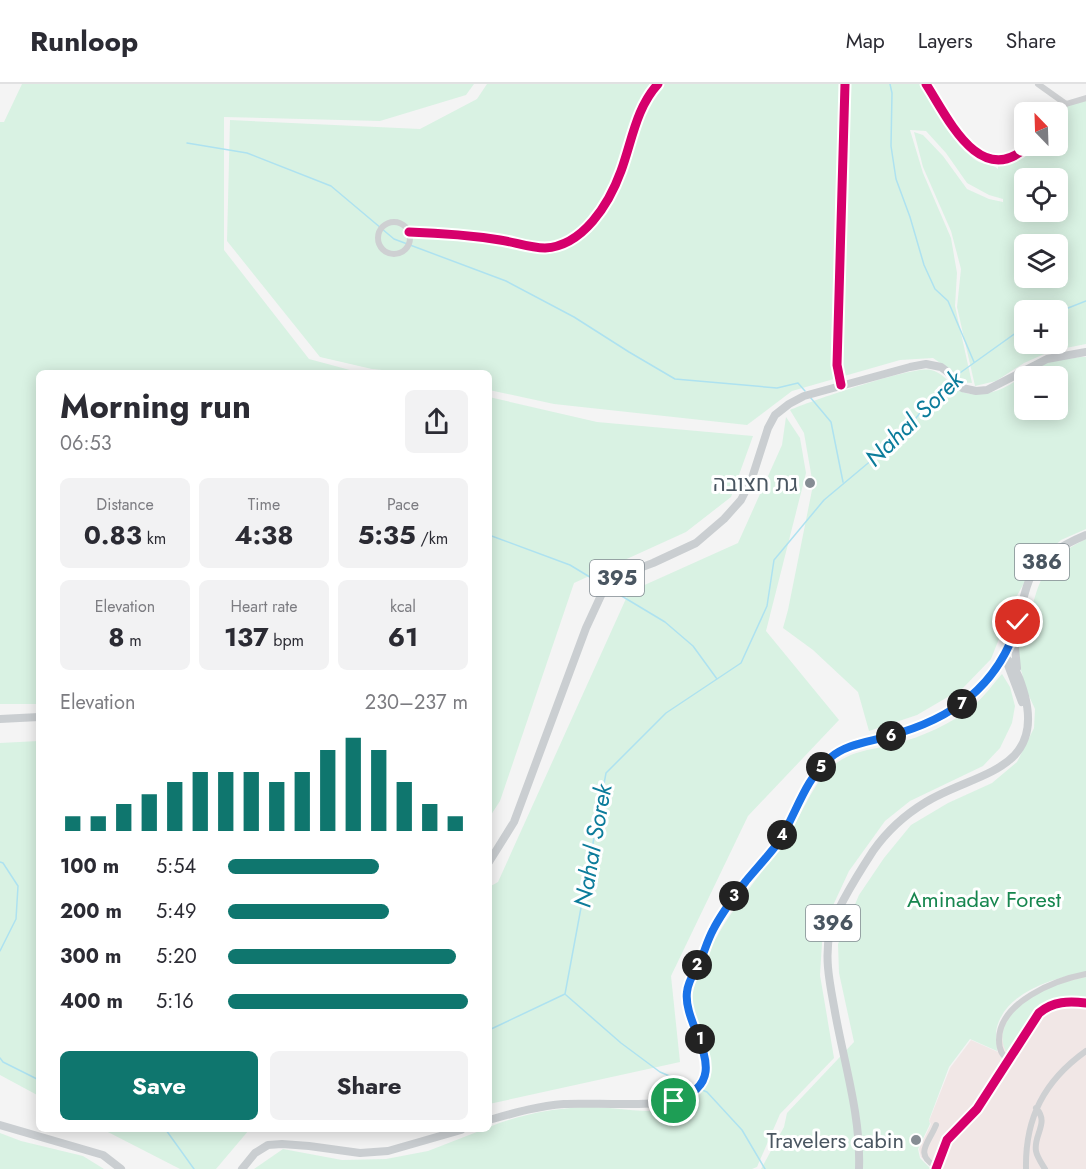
<!DOCTYPE html>
<meta charset="utf-8">
<style>
:root{--surface:#fff;--page:#f2f2f3;--text:#2b2b33;--muted:#7c7c81;--line:#e1e1e2;--accent:#0f766e}
body{margin:0;font-family:Jost,Heebo,sans-serif;background:var(--page);color:var(--text);height:100vh;display:flex;flex-direction:column;font-size:22px;white-space:nowrap}
*{box-sizing:border-box;margin:0}
p{font-size:20px;color:var(--muted)}
.icon{flex:none;width:33px;height:33px;fill:none;stroke:currentColor;stroke-width:2;stroke-linecap:round;stroke-linejoin:round}
.map{position:relative;flex:1;overflow:hidden}
.sheet{position:absolute;left:36px;top:286px;width:456px;height:762px;display:flex;flex-direction:column;background:var(--surface);border-radius:9px;box-shadow:0 3px 15px #0003}
.sheet>*{flex:none}
.needle{width:39px;rotate:337deg}
.controls{position:absolute;left:1014px;top:18px;display:grid;gap:12px}
.controls a{display:grid;place-items:center;width:54px;height:54px;border-radius:9px;background:var(--surface);box-shadow:0 3px 15px #0003;font-size:30px}
.pin{position:absolute;display:grid;place-items:center;width:51px;height:51px;color:#fff;margin:-26px;border:3px solid #fff;border-radius:50%;box-shadow:0 2px 6px #0007}
.km{position:absolute;width:30px;height:30px;margin:-15px;border-radius:50%;background:#222;color:#fff;font-size:16px;line-height:30px;text-align:center}
.round{display:grid;place-items:center;flex:none;width:63px;height:63px;border-radius:9px;background:var(--page)}
.overview{display:flex;align-items:center;justify-content:space-between;height:102px;padding:0 24px}
h1{font-size:33px;font-weight:700;line-height:45px}
.stats{display:grid;grid-template-columns:repeat(3,1fr);gap:9px;height:102px;padding:6px 24px}
.stats div{display:grid;align-content:center;border-radius:9px;background:var(--page);text-align:center}
.stats b{font-size:26px;font-weight:700}
.stats small{font-size:16px;font-weight:400}
.stats p{font-size:16px}
.chart{height:168px;padding:12px 24px}
.chart p{display:flex;justify-content:space-between}
.chart svg{width:100%;height:108px;margin-top:6px;stroke:var(--accent);stroke-width:6}
.action{display:flex;gap:12px;margin-top:auto;padding:12px 24px}
.action a{flex:1;height:69px;border-radius:9px;background:var(--accent);color:#fff;font-size:24px;font-weight:700;line-height:69px;text-align:center}
.action a+a{background:var(--page);color:var(--text)}
ul{padding:0 24px;list-style:none;font-size:20px}
li{display:grid;grid-template-columns:96px 72px 1fr;align-items:center;height:45px}
li i{height:15px;border-radius:8px;background:var(--accent)}
header{display:flex;align-items:center;gap:36px;box-sizing:border-box;height:84px;padding:0 30px;background:var(--surface);border-bottom:2px solid var(--line)}
header strong{font-size:28px}
nav{display:flex;gap:33px;margin-inline-start:auto;font-size:21px}
.map>svg:first-child{display:block}
.medical{fill:#f1e7e6}
.green{fill:#d9f2e3;fill-rule:evenodd}
.lines{fill:none;stroke-linecap:round;stroke-linejoin:round}
.stream{stroke:#aee2f0;stroke-width:1.5}
.minor{stroke:#ced0d2;stroke-width:6}
.major{stroke:#caced1;stroke-width:8}
.cycleway-casing{stroke:#fff;stroke-width:13}
.cycleway{stroke:#d6006c;stroke-width:9}
.route-casing{stroke:#fff;stroke-width:12}
.route{stroke:#1a73e8;stroke-width:8}
.poi-dot{fill:#868d94;stroke:#fff;stroke-width:2}
.labels{text-anchor:middle;stroke-width:6;stroke-linejoin:round;paint-order:stroke}
.shield{fill:#fff;stroke:#808990;stroke-width:1.5}
.shield-label{font-size:21px;font-weight:bold;fill:#4a5661}
.poi-label{font-size:22px;fill:#4a5661;stroke:#fff;text-anchor:end}
.park-label{font-size:22px;fill:#17864f;stroke:#fff}
.water-label{font-size:24px;font-style:italic;fill:#0c7c9b;stroke:#fff}
</style>
<header>
<strong>Runloop</strong>
<nav><a>Map</a><a>Layers</a><a>Share</a></nav>
</header>
<div class="map">
<svg width="1086" height="1085" viewBox="0 0 1086 1085">
<rect width="100%" height="100%" fill="#f4f4f4"/>
<path class="medical" d="M1086,889V1085H934L921,1073L919,1065L931,1040L929,1037L950,984L971,956L998,968L997,949L1020,915L1033,907Z"/>
<path class="green" d="M22,0H474L466,11L380,37L224,33V166L309,275L361,289L39,290V620H0V38H4Z
M487,0H921C931,20 958,65 977,77C983,81 991,79 998,85V80C1015,78 1023,74 1034,62H1058V34L1070,20L1086,16V260L1051,267L1024,279L996,297L975,302L957,223L961,185L951,147L923,83L914,48L923,51L943,72L967,105L989,115L1003,118V115L989,111L967,99L946,69L926,47L910,46L923,89L951,154L957,189L955,222L972,299L960,298L949,285L933,274L900,276L792,307L747,341L554,320L489,306V290L412,289L372,285L320,273L227,157L230,36L420,45L477,15ZM1024,94H1058V128H1024ZM1024,160H1058V194H1024ZM1024,226H1058V260H1024Z
M1080,273H1086V445L1061,456L1034,481L1014,517L991,575L963,604L917,631L869,647L858,608L813,566L783,544L788,526L813,401L804,349L790,326C811,317 915,281 931,286C951,291 951,312 978,310C1009,309 1018,291 1044,280C1055,276 1069,275 1080,273ZM1024,292H1058V326H1024Z
M489,313L597,338L753,352L731,413L686,448L574,499L500,717L489,734Z
M786,333L800,354L806,389L766,547L839,636L748,732L671,892L680,978L489,1020V803L498,798L629,508L738,459L782,361Z
M1086,455V888C1054,894 1007,907 997,943C995,950 997,960 997,967L970,955L949,983L929,1036L930,1040L918,1065L920,1074L931,1085H761L784,1043L787,1029L854,958L839,889L838,860L859,811L884,774L911,741L948,719L992,699L1017,678L1034,644L1035,625L1024,601L1022,589L1014,569C1043,520 1024,485 1086,455Z
M1002,590L1010,603L1015,622L1012,639L1000,664L983,682L910,717L885,737L849,787L823,843L820,891L834,974L780,1030L757,1083L752,1085H254L283,1065L342,1076L386,1075L428,1067L482,1046H489V1043C518,1031 551,1025 582,1023C613,1021 668,1038 693,1014C709,1000 712,970 704,951C699,940 691,929 692,917C693,895 708,868 719,849C739,815 765,786 787,753C803,730 812,699 834,681C853,666 872,666 894,660C922,653 952,640 974,621C985,612 993,600 1002,590Z
M39,657V1012L0,991V659Z
M1086,893V916C1030,911 1035,930 1008,970C991,947 1016,921 1036,909C1050,900 1070,897 1086,893Z
M104,1046H249L216,1085H180Z
M0,1049L21,1057L83,1072L104,1085H0Z"/>
<g class="lines">
<path class="stream" d="M890,0L892,9L891,62L896,95L910,133L924,181L935,205L948,217L974,278
M187,59L247,69L331,102L394,155L506,197L574,233L629,268L675,295L777,304L798,299L805,307
M1058,228L1086,217
M957,291L1024,243
M810,313L831,338L843,398
M489,451L570,481L603,501
M610,505L665,538L693,562L717,595
M0,778L3,779L18,802L16,835L0,867
M566,911L621,959L660,988L693,1002
M489,946L565,910L606,689L666,629L741,579L767,522L774,476L824,416L904,349L940,304L951,296
M0,974L3,978L39,996
M700,1005L707,1008L742,1046L765,1085
M166,1046L194,1085"/>
<path class="minor" d="M926,0C948,34 980,106 1028,62
M1038,0L1066,20
M1058,29L1066,20L1086,14
M378 154a16 16 0 1 1 32 0a16 16 0 1 1-32 0Z
M409,148C439,149 469,151 500,156C514,158 530,164 545,164C583,162 609,120 621,87C632,57 636,24 658,0
M841,301L837,281L845,0
M1009,976C1002,972 999,964 999,956C999,918 1055,896 1086,890
M1036,1024C1050,1039 1033,1051 1036,1067C1037,1073 1042,1080 1045,1085
M936,1041C929,1059 913,1070 937,1083
M936,1085L947,1056L977,1025L1039,929C1053,917 1069,917 1086,919
M1026,1085C1025,1034 1044,997 1086,967"/>
<path class="major" d="M1014,554L1017,584
M1005,573L1022,618
M0,635L39,633
M489,778L514,738L586,544L604,505L621,491L653,479L696,459L724,435L741,416L752,394L768,344L775,331L789,320L804,312L910,283L926,280L941,283L949,289L962,304L976,307L987,306L1047,275L1086,268
M489,1036C514,1029 538,1022 564,1020C591,1018 667,1025 688,1012C693,1009 697,1003 700,998C718,969 686,940 686,911C686,898 695,887 700,876C705,866 708,855 713,845C730,814 755,789 776,760C799,730 806,687 840,667C854,659 871,657 886,653C919,645 956,631 979,605C996,586 1010,566 1017,540C1022,524 1024,504 1032,490C1043,471 1067,459 1086,451
M0,1041L103,1071L121,1085
M242,1085L255,1069L268,1061L282,1060L309,1062L360,1069L388,1067L461,1046
M859,1085C861,1032 844,979 835,928C830,900 824,875 830,847C836,824 860,787 873,767C887,747 906,730 926,718C973,689 1044,688 1025,612C1021,597 1016,582 1004,572"/>
<g class="cycleway-casing">
<path id="cycleway" d="M926,0C948,34 980,106 1028,62
M409,148C439,149 469,151 500,156C514,158 530,164 545,164C583,162 609,120 621,87C632,57 636,24 658,0
M841,301L837,281L845,0
M936,1085L947,1056L977,1025L1039,929C1053,917 1069,917 1086,919"/>
</g>
<use href="#cycleway" class="cycleway"/>
</g>
<g class="lines">
<g class="route-casing">
<path id="route" d="M674,1017C740,996 682,944 687,908C688,896 696,886 701,875C705,866 708,855 713,846C722,828 734,813 746,797C756,785 768,772 778,759C796,731 804,696 830,674C846,660 869,658 889,652C952,635 998,603 1018,538"/>
</g>
<use href="#route" class="route"/>
</g>
<g class="poi-dot">
<circle cx="810" cy="399" r="6"/>
<circle cx="916" cy="1056" r="6"/>
</g>
<g class="labels">
<g class="shield">
<rect x="1015" y="460" width="54" height="36" rx="4.5"/>
<rect x="590" y="476" width="54" height="36" rx="4.5"/>
<rect x="806" y="821" width="54" height="36" rx="4.5"/>
</g>
<g class="shield-label">
<text x="1042" y="485">386</text>
<text x="617" y="501">395</text>
<text x="833" y="846">396</text>
</g>
<g class="poi-label">
<text x="798" y="407">גת חצובה</text>
<text x="904" y="1064">Travelers cabin</text>
</g>
<g class="park-label">
<text x="984" y="823">Aminadav Forest</text>
</g>
<g class="water-label">
<text transform="translate(914 335) rotate(-44)" y="8">Nahal Sorek</text>
<text transform="translate(593 762) rotate(-80)" y="8">Nahal Sorek</text>
</g>
</g>
</svg>
<div class="controls">
<a><svg class="needle" viewBox="-14 -14 28 28"><path d="M0-13l5 13h-10z" fill="#e53935"/><path d="M0 13l5-13h-10z" fill="#7c7c81"/></svg></a>
<a><svg class="icon" aria-label="locate" viewBox="0 0 24 24"><circle cx="12" cy="12" r="6"/><path d="M12 2v4M12 18v4M2 12h4M18 12h4"/></svg></a>
<a><svg class="icon" aria-label="layers" viewBox="0 0 24 24"><path d="M12 4l9 5-9 5-9-5zM3 14l9 5 9-5"/></svg></a>
<a>+</a>
<a>−</a>
</div>
<div class="pin" style="left:674px;top:1017px;background:#1e9e55"><svg class="icon" aria-label="arrive" viewBox="0 0 24 24"><path d="M6 21V4h12l-3 4 3 4H6"/></svg></div>
<div class="pin" style="left:1018px;top:538px;background:#d93025"><svg class="icon" aria-label="check" viewBox="0 0 24 24"><path d="M5 12l5 5 9-10"/></svg></div>
<b class="km" style="left:700px;top:955px">1</b>
<b class="km" style="left:697px;top:881px">2</b>
<b class="km" style="left:734px;top:812px">3</b>
<b class="km" style="left:782px;top:751px">4</b>
<b class="km" style="left:821px;top:683px">5</b>
<b class="km" style="left:891px;top:652px">6</b>
<b class="km" style="left:962px;top:620px">7</b>
<section class="sheet">
<div class="overview"><div><h1>Morning run</h1><p>06:53</p></div><a class="round"><svg class="icon" aria-label="share" viewBox="0 0 24 24"><path d="M12 15V3M7 8l5-5 5 5M5 13v7h14v-7"/></svg></a></div>
<div class="stats">
<div><p>Distance</p><b>0.83<small> km</small></b></div>
<div><p>Time</p><b>4:38</b></div>
<div><p>Pace</p><b>5:35<small> /km</small></b></div>
</div>
<div class="stats">
<div><p>Elevation</p><b>8<small> m</small></b></div>
<div><p>Heart rate</p><b>137<small> bpm</small></b></div>
<div><p>kcal</p><b>61</b></div>
</div>
<div class="chart"><p><span>Elevation</span>230–237 m</p>
<svg viewBox="0 0 160 44" preserveAspectRatio="none"><path d="M5 44V38M15 44V38M25 44V33M35 44V29M45 44V24M55 44V20M65 44V20M75 44V20M85 44V24M95 44V20M105 44V11M115 44V6M125 44V11M135 44V24M145 44V33M155 44V38"/></svg>
</div>
<ul>
<li><b>100 m</b>5:54<i style="width:63%"></i></li>
<li><b>200 m</b>5:49<i style="width:67%"></i></li>
<li><b>300 m</b>5:20<i style="width:95%"></i></li>
<li><b>400 m</b>5:16<i style="width:100%"></i></li>
</ul>
<div class="action"><a>Save</a><a>Share</a></div>
</section>
</div>
